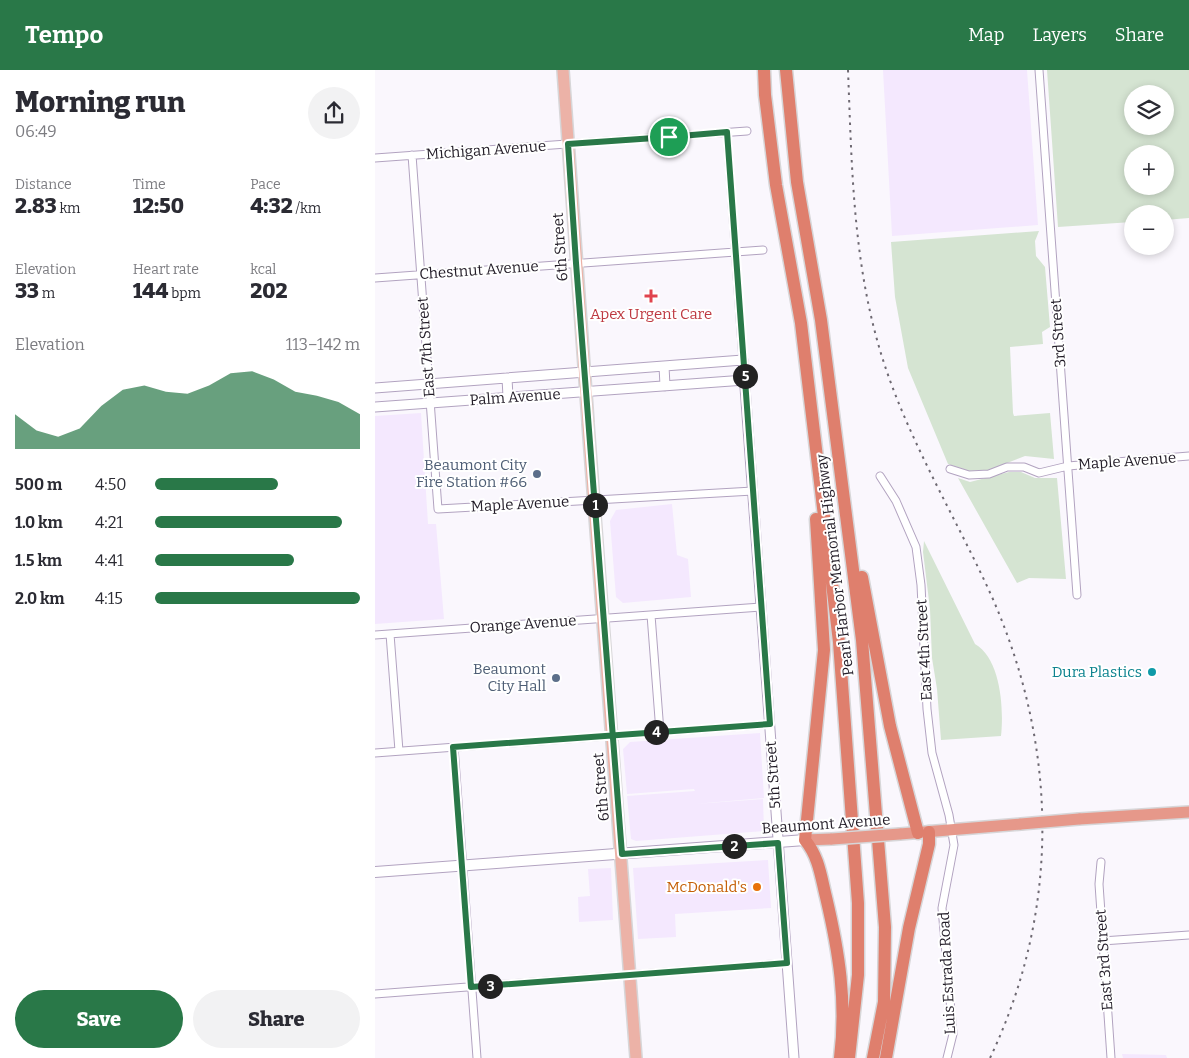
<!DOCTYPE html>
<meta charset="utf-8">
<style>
:root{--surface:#fff;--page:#f2f2f3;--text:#2b2b33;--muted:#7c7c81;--accent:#297848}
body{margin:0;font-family:Bitter,serif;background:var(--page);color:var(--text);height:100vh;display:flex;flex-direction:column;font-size:19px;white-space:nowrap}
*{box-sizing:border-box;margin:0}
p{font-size:16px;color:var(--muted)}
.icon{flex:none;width:28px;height:28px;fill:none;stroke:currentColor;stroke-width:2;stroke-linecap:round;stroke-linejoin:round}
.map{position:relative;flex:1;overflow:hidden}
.sheet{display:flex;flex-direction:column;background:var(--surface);width:375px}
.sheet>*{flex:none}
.controls{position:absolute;left:749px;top:15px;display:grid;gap:10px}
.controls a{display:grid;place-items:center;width:50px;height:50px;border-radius:50%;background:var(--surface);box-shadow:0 2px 8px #0003;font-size:25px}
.pin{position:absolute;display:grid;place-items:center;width:42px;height:42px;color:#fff;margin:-21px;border:2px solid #fff;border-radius:50%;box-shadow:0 1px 5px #0007}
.km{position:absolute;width:25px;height:25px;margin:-12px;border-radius:50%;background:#222;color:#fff;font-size:14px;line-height:25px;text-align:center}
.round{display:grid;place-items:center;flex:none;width:52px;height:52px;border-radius:26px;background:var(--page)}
.head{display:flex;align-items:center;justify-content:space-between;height:85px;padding:0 15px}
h1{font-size:28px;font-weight:800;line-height:38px}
.figures{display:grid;grid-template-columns:repeat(3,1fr);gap:8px;height:85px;padding:5px 15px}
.figures div{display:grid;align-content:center}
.figures b{font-size:21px;font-weight:800}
.figures small{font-size:14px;font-weight:400}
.figures p{font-size:14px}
.chart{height:140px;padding:10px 15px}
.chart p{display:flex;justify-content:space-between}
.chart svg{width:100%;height:90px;margin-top:5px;fill:var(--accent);opacity:.7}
.cta{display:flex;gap:10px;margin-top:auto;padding:10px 15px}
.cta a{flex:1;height:58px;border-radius:30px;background:var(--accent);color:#fff;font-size:20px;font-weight:800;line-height:58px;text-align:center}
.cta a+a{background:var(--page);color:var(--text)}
ul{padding:0 15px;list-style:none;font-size:16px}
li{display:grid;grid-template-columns:80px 60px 1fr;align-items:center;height:38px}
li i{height:12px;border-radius:6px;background:var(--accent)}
header{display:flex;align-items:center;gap:30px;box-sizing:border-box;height:70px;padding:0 25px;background:var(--accent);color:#fff}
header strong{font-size:24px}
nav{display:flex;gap:28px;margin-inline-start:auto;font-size:18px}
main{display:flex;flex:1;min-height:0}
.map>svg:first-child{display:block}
.built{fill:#f4e8fe}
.green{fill:#d5e4d2;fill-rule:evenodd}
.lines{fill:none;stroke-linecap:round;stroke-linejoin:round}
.minor-casing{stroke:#b2a3c0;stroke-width:9}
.tertiary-casing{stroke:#b2a3c0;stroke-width:11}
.secondary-casing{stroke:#b2a3c0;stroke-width:12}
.primary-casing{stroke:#d7d6d8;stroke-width:14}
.trunk-casing{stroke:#d7d6d8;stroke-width:14}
.motorway-casing{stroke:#d7d6d8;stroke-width:15}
.minor{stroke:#fff;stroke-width:7}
.tertiary{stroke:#fff;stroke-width:9}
.secondary{stroke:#fff;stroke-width:10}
.primary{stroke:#ecb2a7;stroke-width:11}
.trunk{stroke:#e6988a;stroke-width:11}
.motorway{stroke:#df7f6d;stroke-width:12}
.rail{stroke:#6e6972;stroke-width:2;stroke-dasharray:2.5 5;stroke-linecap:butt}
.trunk-bridge-casing{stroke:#d7d6d8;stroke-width:14;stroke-linecap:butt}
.trunk-bridge{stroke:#e6988a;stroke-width:11}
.route-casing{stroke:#fff;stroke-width:10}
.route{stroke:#297848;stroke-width:6}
.health-dot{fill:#e0444e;stroke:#fff;stroke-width:2}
.service-dot{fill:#5c6f8a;stroke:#fff;stroke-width:2}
.culture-dot{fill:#0f9aa8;stroke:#fff;stroke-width:2}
.food-dot{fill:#e8710a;stroke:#fff;stroke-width:2}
.labels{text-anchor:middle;stroke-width:4;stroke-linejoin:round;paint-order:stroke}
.street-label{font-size:15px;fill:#221c27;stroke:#fff}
.health-label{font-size:15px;fill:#be3a42;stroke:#fff}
.service-label{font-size:15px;fill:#4e5e75;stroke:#fff;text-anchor:end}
.culture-label{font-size:15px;fill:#0d838f;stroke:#fff;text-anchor:end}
.food-label{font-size:15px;fill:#c56008;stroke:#fff;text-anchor:end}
</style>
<header>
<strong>Tempo</strong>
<nav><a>Map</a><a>Layers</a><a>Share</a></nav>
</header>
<main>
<section class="sheet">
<div class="head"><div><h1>Morning run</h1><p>06:49</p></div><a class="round"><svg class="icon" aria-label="share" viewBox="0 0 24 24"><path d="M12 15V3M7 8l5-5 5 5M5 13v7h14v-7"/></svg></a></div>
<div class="figures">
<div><p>Distance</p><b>2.83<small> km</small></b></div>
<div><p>Time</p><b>12:50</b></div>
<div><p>Pace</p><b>4:32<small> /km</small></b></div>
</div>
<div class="figures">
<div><p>Elevation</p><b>33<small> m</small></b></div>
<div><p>Heart rate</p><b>144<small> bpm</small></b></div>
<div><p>kcal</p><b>202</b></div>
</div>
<div class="chart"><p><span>Elevation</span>113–142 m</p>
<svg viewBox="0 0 160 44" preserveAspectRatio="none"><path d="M0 44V27L10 35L20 38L30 34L40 23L50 15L60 13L70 16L80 17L90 13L100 7L110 6L120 10L130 16L140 18L150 21L160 27V44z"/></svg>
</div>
<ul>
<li><b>500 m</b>4:50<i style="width:60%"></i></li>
<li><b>1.0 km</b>4:21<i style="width:91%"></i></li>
<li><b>1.5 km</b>4:41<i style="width:68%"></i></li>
<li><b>2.0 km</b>4:15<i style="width:100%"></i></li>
</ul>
<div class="cta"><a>Save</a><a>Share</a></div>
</section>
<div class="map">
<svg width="814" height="988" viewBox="0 0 814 988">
<rect width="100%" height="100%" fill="#faf7fd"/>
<path class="built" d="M508,0H652L663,155L517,166Z
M46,343L53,454H61L69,549L0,554V346Z
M297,434L302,485L313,489L316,527L248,533L241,527L235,451L241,440Z
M385,663L389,728L320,734L388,729L389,761L261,771L256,769L252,726L320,721L319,719L252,724L248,679L255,672Z
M393,790L396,838L300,844L301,867L263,869L258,798Z
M236,798L238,850L204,852L203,827L215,826L213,799Z
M747,984L791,985L792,988H748Z"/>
<path class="green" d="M672,0H814V148L790,150V144H758L757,152L683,157ZM758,24H790V56H758ZM758,84H790V116H758Z
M664,161L660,171L661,186L670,197L675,257L667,262L668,274L635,277L638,343L639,346L675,343L679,389L650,386L614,400L594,401L573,394L533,298L520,227L516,172Z
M634,402H646L660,408H682L691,509L654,508L642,513L583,408L595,412Z
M549,471L600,574C626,589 629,639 626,666L566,670L562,619L557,588L555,539L548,482Z"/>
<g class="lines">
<g class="minor-casing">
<path id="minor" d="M664,0L702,525
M352,62L368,290
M37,85L63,439L378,421
M0,88L372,61
M0,208L388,180
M575,399L594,405L614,404L632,397H649L664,403L693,396L814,386
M505,406L521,431L541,477L546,515L552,639L557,683L574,745L579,775L567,838L578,964L572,988
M276,545L285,662
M15,564L24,681
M0,565L386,537
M79,677L102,988
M0,683L395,654
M726,792L724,814L736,988
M727,871L814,865
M0,924L412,893"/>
</g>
<g class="tertiary-casing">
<path id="tertiary" d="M289,296L290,316
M132,308L133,327
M0,318L368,290L419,988
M0,337L370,310"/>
</g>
<g class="secondary-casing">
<path id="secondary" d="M0,802L430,770"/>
</g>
<g class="primary-casing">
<path id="primary" d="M188,0L213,352
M213,354L261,988"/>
</g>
<g class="trunk-casing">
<path id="trunk" d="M704,749L814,742
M525,764L646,754
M430,770L457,769"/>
</g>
<g class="motorway-casing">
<path id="motorway" d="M389,0L390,25L401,115L426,253L464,572L483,833V905L474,988
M411,0L422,112L446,250L487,570L510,857L509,932L498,988
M441,449L449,580L430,770C444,787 446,807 451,827C464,882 472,932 465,988
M487,507L515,656L543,763
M511,988L534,858L554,774V762"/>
</g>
<use href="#minor" class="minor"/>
<use href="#tertiary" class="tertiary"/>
<use href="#secondary" class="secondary"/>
<use href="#primary" class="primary"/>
<use href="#trunk" class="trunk"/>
<use href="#motorway" class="motorway"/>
<path class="rail" d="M473,0C477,102 478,204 512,302C539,380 583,452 617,527C683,677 686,839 615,988"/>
<g class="trunk-bridge-casing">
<path id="trunk-bridge" d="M646,754L704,749
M457,769L525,764"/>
</g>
<use href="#trunk-bridge" class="trunk-bridge"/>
</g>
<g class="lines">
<g class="route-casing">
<path id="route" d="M294,67L193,74L201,193L247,784L403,773L412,893L96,917L78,677L395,654L352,62L294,67"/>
</g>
<use href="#route" class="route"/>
</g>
<path class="health-dot" d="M273.5 218.5h5v5h5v5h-5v5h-5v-5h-5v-5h5z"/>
<g class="service-dot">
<circle cx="162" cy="404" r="5"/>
<circle cx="181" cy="608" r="5"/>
</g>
<circle class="culture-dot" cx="777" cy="602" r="5"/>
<circle class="food-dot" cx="382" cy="817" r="5"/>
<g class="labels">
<g class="street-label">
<text transform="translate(111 80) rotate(-4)" y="5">Michigan Avenue</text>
<text transform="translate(185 177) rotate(-94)" y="5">6th Street</text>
<text transform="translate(104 200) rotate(-4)" y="5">Chestnut Avenue</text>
<text transform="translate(683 263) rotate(-94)" y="5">3rd Street</text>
<text transform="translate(51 277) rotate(-94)" y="5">East 7th Street</text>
<text transform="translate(140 327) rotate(-4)" y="5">Palm Avenue</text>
<text transform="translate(752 391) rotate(-4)" y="5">Maple Avenue</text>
<text transform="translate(145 434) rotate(-3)" y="5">Maple Avenue</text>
<text transform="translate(460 495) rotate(-97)" y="5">Pearl Harbor Memorial Highway</text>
<text transform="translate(148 554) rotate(-4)" y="5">Orange Avenue</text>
<text transform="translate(549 580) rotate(-93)" y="5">East 4th Street</text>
<text transform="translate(398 705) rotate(-94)" y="5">5th Street</text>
<text transform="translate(226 717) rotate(-95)" y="5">6th Street</text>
<text transform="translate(451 754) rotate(-4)" y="5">Beaumont Avenue</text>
<text transform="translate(729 890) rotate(-94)" y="5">East 3rd Street</text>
<text transform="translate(572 903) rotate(-93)" y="5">Luis Estrada Road</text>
</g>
<g class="health-label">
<text x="276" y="249">Apex Urgent Care</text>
</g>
<g class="service-label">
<text x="152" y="400">Beaumont City<tspan x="152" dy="17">Fire Station #66</tspan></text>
<text x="171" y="604">Beaumont<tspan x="171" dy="17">City Hall</tspan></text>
</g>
<g class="culture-label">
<text x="767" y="607">Dura Plastics</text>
</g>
<g class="food-label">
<text x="372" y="822">McDonald's</text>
</g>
</g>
</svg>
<div class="controls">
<a><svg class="icon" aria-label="layers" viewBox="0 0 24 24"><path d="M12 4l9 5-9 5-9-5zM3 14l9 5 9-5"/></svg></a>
<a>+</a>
<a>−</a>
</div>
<div class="pin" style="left:294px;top:67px;background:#1e9e55"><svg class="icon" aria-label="arrive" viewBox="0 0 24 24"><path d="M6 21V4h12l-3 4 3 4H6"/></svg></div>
<b class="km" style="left:220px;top:435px">1</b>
<b class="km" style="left:359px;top:776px">2</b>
<b class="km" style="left:115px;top:916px">3</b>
<b class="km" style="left:281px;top:662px">4</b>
<b class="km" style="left:370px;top:306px">5</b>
</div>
</main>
